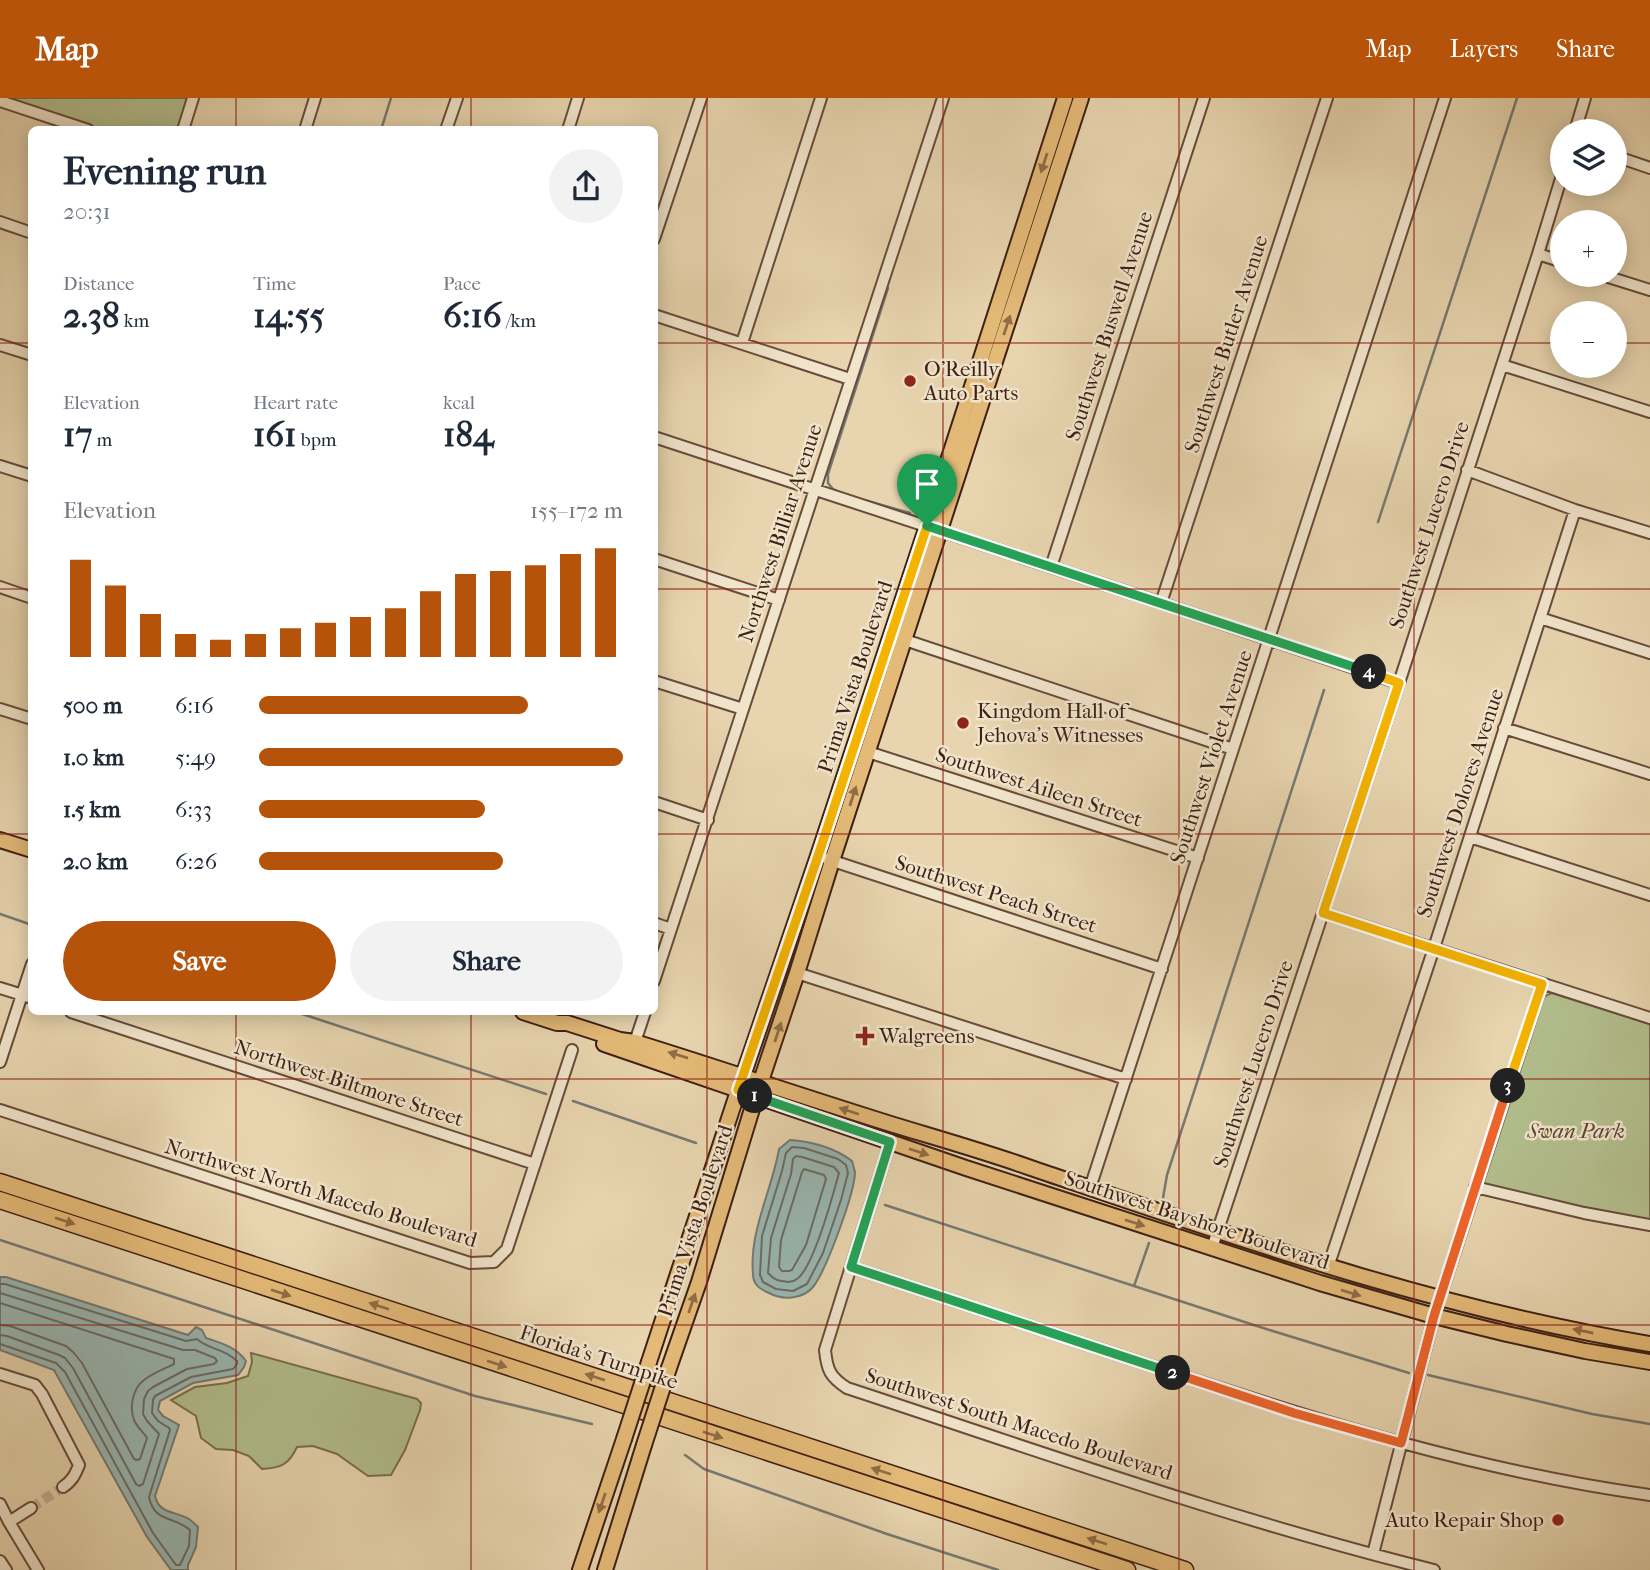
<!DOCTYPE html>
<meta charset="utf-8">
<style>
:root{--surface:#fff;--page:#f2f2f3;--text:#1f2937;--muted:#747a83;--accent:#b45309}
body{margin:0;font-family:"IM FELL French Canon",serif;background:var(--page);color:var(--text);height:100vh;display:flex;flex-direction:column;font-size:26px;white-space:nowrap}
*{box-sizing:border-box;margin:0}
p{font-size:23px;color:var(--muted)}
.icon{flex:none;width:38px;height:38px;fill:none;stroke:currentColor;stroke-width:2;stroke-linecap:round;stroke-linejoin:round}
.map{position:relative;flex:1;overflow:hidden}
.side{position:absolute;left:28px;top:28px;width:630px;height:889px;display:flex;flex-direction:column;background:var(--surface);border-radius:10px;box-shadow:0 4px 18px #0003}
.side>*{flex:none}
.controls{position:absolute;left:1550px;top:21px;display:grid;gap:14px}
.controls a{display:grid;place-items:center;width:77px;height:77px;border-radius:50%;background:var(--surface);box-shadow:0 4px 18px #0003;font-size:35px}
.pin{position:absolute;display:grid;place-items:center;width:60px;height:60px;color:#fff;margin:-72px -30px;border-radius:50% 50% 50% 0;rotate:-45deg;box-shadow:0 0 7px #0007}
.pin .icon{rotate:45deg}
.km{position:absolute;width:35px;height:35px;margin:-18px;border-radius:50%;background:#222;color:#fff;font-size:19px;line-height:35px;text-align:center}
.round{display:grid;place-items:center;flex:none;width:74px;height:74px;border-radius:37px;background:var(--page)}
.headline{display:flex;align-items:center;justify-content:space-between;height:119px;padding:0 35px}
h1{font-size:38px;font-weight:700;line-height:52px}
.stats{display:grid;grid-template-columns:repeat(3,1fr);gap:10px;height:119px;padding:7px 35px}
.stats div{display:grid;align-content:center}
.stats b{font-size:35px;font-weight:700}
.stats small{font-size:19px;font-weight:400}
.stats p{font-size:19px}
.chart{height:196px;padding:14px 35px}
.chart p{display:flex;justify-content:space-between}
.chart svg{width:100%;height:126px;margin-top:7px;stroke:var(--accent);stroke-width:6}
.cta{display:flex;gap:14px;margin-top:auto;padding:14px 35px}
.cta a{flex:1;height:80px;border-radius:42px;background:var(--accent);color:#fff;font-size:28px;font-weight:700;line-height:80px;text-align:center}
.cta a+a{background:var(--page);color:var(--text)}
ul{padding:0 35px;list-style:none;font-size:23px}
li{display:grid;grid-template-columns:112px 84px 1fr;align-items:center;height:52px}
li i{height:18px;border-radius:9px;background:var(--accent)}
header{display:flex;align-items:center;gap:42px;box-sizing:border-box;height:98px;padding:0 35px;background:var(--accent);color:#fff}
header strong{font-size:33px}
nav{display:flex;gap:38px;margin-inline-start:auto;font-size:24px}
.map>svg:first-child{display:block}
.green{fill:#b3be8d;stroke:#786e50;stroke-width:2}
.water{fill:#99b7b3;stroke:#757a73;stroke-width:2}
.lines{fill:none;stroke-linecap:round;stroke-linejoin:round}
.shore{stroke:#6c6b64;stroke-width:2}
.stream{stroke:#757a73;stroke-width:2.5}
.minor-tunnel{stroke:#c6b190;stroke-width:10;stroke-dasharray:10 5;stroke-linecap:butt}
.minor-casing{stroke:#684c3b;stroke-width:14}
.major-casing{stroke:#3e1f14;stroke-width:18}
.highway-casing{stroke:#3e1f14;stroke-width:19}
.minor{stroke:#f0e4cb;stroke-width:10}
.major{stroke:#e4ba78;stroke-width:14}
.highway{stroke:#e4ba78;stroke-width:16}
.major-bridge-casing{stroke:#3e1f14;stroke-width:18;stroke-linecap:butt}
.major-bridge{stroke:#e4ba78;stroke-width:14}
.oneway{fill:#916c46}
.split-1-casing{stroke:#fff;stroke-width:14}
.split-2-casing{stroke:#fff;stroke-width:14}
.split-3-casing{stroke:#fff;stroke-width:14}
.split-4-casing{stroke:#fff;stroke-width:14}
.split-5-casing{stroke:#fff;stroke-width:14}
.split-1{stroke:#f5b400;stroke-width:9}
.split-2{stroke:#22a559;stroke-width:9}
.split-3{stroke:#f0652b;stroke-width:9}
.split-4{stroke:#f5b400;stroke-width:9}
.split-5{stroke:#22a559;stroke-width:9}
.grid{fill:none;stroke:#8f2418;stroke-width:2;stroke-opacity:0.55}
.poi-dot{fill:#8f2418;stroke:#f0e4cb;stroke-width:2.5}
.labels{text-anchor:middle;stroke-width:5;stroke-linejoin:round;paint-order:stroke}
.street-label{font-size:21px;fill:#3e1f14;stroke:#f0e4cb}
.poi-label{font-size:21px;fill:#3e1f14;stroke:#f0e4cb;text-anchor:start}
.park-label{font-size:21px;font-style:italic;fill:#5b4732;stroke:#f0e4cb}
</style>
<header>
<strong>Map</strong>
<nav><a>Map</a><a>Layers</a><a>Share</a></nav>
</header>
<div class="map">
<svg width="1650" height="1472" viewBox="0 0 1650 1472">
<rect width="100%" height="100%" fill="#e8d5af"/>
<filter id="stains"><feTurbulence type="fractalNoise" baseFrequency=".00286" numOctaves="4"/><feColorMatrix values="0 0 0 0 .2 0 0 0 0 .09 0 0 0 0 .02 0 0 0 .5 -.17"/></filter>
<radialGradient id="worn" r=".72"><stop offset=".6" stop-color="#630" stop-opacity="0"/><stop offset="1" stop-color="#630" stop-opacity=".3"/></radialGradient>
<path class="green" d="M1,0H189L179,32L97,31Z
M1552,895L1650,926V1124L1489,1089L1485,1086L1483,1081L1541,902L1547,897Z
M251,1255L417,1301L421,1305L420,1312L405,1352L391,1377L368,1378L337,1356L313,1348L297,1349C289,1366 282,1370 262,1371L249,1358L233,1352L216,1351L201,1340L196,1318L171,1302L195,1289L227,1285L248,1278L252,1264Z"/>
<path class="water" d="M790,1042C811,1043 835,1050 852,1063C853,1067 854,1070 855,1074C855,1094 826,1173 813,1189C802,1202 782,1202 769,1195C760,1191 753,1187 753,1176C749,1133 772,1092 779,1051Z
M0,1179H6L188,1237L196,1229L202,1232L206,1240C221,1245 236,1249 246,1263L244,1269L238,1277L193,1285L160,1303L158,1312L163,1318L179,1327L155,1398C159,1416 175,1413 189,1421C192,1423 195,1426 198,1429L196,1449L188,1467V1472H171L147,1439L54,1272L0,1252Z"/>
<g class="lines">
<path class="shore" d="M792,1049L804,1050L838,1061L846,1067L848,1075L841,1102L823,1155L807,1186L793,1193L776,1191L763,1184L760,1177L762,1138L782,1073L786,1055Z
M796,1058L802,1059L834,1069L839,1075C833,1097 814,1169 797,1181C792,1185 787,1184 781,1183C775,1182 772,1179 768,1175L771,1140L791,1076L793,1061Z
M804,1071L824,1077L826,1081L806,1147L792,1172L789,1173H782L779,1169L781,1142L802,1074Z
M0,1186H5L186,1243L197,1241C209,1252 224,1250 237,1263V1266L233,1271L191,1279L155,1298L153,1302L152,1315L158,1323L169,1330L170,1332L149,1399C154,1425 175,1418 190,1432L189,1448L180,1467H176L153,1435L65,1274L56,1265L0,1246
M0,1195L183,1252H195L215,1260L217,1263L214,1266L187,1271L153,1289L148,1293L144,1301L143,1316L147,1323L159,1336L143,1386L139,1388L136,1386L73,1270L65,1260L59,1257L7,1238L0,1237
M0,1205L174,1261V1266C164,1271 153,1275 144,1282C133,1290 129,1309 134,1322C137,1329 143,1334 147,1340L140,1361L137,1362L134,1361L82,1265L74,1255L66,1248L10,1228L0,1227"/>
<path class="stream" d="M381,32L391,0
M837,393L833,391L828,385V376L888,190
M864,402L910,415
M1378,424L1517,0
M0,816L32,827
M296,914L546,996
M573,1003L696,1045
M1163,1100L1167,1077L1324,592
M885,1107L1260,1229L1409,1275
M0,1142L475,1298L592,1326
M1134,1188L1149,1145
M1428,1277L1592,1316L1650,1326
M685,1357L704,1371L887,1436L998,1472"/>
<path class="minor-tunnel" d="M31,1410L63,1389"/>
<g class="minor-casing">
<path id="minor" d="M0,3L88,32
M183,32L193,0
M305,32L315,0
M446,32L457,0
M568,32L578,0
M1575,33L1585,0
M1615,58L1650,70
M0,124L32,135
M654,141L701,0
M1538,156L1563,164
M1602,177L1650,192
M654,217L850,281
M742,245L821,0
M0,247L32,257
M1502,267L1650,314
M654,339L1161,505L1399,585
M0,368L32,378
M1467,372L1575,412L1650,435
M654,461L779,502
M1051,469L1204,0
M0,489L32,500
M1161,505L1327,0
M1540,520L1650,555
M905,542L1233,651
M654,583L743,611
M0,611L32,621
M1504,630L1650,676
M868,654L1198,760
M654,704L708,722
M1470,739L1650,797
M827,761L1162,871
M1323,815L1650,920
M654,825L671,831
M797,875L1126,981
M654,883L943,0
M0,890L32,900
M71,914L535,1066
M635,944L645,914
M0,964L32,866
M0,1012L470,1165L494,1164L507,1151L572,952
M890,1044L825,1252C827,1272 830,1279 847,1290C1042,1354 1235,1423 1434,1472
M1475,1089L1584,1115L1650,1127
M1090,1090L1445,0
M1212,1150L1399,585L1538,156L1563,74
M851,1169C954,1203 1056,1237 1158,1270C1319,1323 1482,1374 1650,1397
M1328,1169L1434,850L1575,412
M0,1276L35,1287L42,1296L79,1367C75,1377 72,1383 63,1389
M0,1406L9,1424L38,1472
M9,1424L31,1410
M1373,1456L1434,1218L1542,886
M0,1463L6,1472"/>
</g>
<g class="major-casing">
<path id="major" d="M0,742L32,752
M523,914L557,925H567L620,942L635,944C722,971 807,1000 894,1027C940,1041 986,1054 1031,1070C1234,1139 1437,1211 1650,1246
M604,946L966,1070L1320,1185L1434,1218L1507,1236L1585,1253L1650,1264
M649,1264L743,978L818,758L927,428L1065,0
M669,1270L699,1184L756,998L797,875L832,763L1081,0
M580,1472L624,1341
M605,1472L644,1347"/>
</g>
<g class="highway-casing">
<path id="highway" d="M0,1084L1185,1472
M0,1102L1127,1472"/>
</g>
<use href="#minor" class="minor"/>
<use href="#major" class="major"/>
<use href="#highway" class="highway"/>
<g class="major-bridge-casing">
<path id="major-bridge" d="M624,1341L649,1264
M644,1347L669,1270"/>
</g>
<use href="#major-bridge" class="major-bridge"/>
</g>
<defs><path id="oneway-solid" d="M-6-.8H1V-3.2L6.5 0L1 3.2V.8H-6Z" transform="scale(1.75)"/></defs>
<g class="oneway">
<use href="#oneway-solid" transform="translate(1044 65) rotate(108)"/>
<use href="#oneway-solid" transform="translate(1007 227) rotate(-72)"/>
<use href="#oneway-solid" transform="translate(853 698) rotate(-72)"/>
<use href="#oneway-solid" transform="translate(778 934) rotate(-72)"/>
<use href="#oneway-solid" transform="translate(678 957) rotate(-163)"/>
<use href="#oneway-solid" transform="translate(849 1013) rotate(-162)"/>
<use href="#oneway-solid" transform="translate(919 1054) rotate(18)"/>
<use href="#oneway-solid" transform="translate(65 1123) rotate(18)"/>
<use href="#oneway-solid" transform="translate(1135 1125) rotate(18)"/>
<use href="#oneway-solid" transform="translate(281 1195) rotate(18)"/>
<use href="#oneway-solid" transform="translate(1351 1195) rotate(17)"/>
<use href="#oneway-solid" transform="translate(692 1205) rotate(-71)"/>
<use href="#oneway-solid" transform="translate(379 1208) rotate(-162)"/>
<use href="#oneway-solid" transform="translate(1583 1233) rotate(-168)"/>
<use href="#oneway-solid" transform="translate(497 1266) rotate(18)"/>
<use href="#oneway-solid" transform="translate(595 1279) rotate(-162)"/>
<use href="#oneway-solid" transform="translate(713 1337) rotate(18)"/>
<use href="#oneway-solid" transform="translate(881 1373) rotate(-162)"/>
<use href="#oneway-solid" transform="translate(602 1405) rotate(109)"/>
<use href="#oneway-solid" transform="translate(1097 1443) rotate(-162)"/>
</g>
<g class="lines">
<g class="split-1-casing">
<path id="split-1" d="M755,998L738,992L818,758L927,428"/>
</g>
<g class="split-2-casing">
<path id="split-2" d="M755,998L890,1044L851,1169L1173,1275"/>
</g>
<g class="split-3-casing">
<path id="split-3" d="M1173,1275L1294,1315L1401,1345L1434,1218L1508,988"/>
</g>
<g class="split-4-casing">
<path id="split-4" d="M1369,574L1399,585L1323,815L1542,886L1508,988"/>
</g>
<g class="split-5-casing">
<path id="split-5" d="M927,428L1369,574"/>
</g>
<use href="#split-1" class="split-1"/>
<use href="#split-2" class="split-2"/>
<use href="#split-3" class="split-3"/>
<use href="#split-4" class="split-4"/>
<use href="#split-5" class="split-5"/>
</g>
<path class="grid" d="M236,0V32M471,0V32M707,0V1472M943,0V1472M1179,0V1472M1414,0V1472M0,245H32M654,245H1563M1615,245H1650M0,491H32M654,491H1650M0,736H32M654,736H1650M236,914V1472M471,914V1472M0,981H1650M0,1227H1650"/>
<g class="poi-dot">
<circle cx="910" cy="283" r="7"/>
<circle cx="963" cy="625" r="7"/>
<path d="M861.5 927.5h7v7h7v7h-7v7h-7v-7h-7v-7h7z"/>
<circle cx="1558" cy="1422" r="7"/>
</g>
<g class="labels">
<g class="street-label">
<text transform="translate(1109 228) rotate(-72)" y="7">Southwest Buswell Avenue</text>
<text transform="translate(1226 246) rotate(-72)" y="7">Southwest Butler Avenue</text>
<text transform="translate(1429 427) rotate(-72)" y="7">Southwest Lucero Drive</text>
<text transform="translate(780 435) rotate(-72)" y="7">Northwest Billiar Avenue</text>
<text transform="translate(855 579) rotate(-72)" y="7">Prima Vista Boulevard</text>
<text transform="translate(1211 659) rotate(-72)" y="7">Southwest Violet Avenue</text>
<text transform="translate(1039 689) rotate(18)" y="7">Southwest Aileen Street</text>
<text transform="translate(1460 705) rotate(-72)" y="7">Southwest Dolores Avenue</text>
<text transform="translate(996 796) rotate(18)" y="7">Southwest Peach Street</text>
<text transform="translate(1253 966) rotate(-72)" y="7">Southwest Lucero Drive</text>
<text transform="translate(349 985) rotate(18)" y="7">Northwest Biltmore Street</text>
<text transform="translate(321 1095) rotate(17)" y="7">Northwest North Macedo Boulevard</text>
<text transform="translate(1197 1122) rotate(18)" y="7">Southwest Bayshore Boulevard</text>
<text transform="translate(695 1123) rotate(-72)" y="7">Prima Vista Boulevard</text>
<text transform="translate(599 1259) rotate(18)" y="7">Florida's Turnpike</text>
<text transform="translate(1019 1326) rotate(18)" y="7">Southwest South Macedo Boulevard</text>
</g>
<g class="poi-label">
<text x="924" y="278">O'Reilly<tspan x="924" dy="24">Auto Parts</tspan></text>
<text x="977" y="620">Kingdom Hall of<tspan x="977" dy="24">Jehova's Witnesses</tspan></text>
<text x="879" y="945">Walgreens</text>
<text x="1544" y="1429" text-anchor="end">Auto Repair Shop</text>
</g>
<g class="park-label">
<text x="1576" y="1040">Swan Park</text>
</g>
</g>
<rect width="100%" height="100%" filter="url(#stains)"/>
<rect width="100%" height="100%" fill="url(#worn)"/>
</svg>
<div class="controls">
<a><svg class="icon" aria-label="layers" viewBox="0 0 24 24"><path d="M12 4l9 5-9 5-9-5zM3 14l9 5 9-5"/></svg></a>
<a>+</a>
<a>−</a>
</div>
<div class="pin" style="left:927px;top:428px;background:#1e9e55"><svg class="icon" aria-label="arrive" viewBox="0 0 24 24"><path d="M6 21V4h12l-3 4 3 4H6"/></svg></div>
<b class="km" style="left:755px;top:998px">1</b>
<b class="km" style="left:1173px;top:1275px">2</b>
<b class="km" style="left:1508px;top:988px">3</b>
<b class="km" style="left:1369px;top:574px">4</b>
<section class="side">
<div class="headline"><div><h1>Evening run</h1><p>20:31</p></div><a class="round"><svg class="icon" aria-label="share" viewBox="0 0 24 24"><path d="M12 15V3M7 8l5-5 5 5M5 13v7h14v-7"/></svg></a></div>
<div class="stats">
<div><p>Distance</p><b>2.38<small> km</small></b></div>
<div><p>Time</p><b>14:55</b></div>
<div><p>Pace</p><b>6:16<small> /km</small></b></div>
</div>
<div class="stats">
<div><p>Elevation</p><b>17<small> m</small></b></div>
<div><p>Heart rate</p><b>161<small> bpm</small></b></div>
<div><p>kcal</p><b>184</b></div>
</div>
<div class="chart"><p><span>Elevation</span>155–172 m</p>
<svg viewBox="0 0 160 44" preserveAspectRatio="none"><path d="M5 44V10M15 44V19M25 44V29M35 44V36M45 44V38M55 44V36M65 44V34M75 44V32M85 44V30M95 44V27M105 44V21M115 44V15M125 44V14M135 44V12M145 44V8M155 44V6"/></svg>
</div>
<ul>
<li><b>500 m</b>6:16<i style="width:74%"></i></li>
<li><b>1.0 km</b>5:49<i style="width:100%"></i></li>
<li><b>1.5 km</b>6:33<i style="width:62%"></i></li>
<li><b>2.0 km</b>6:26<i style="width:67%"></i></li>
</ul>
<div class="cta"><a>Save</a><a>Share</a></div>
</section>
</div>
